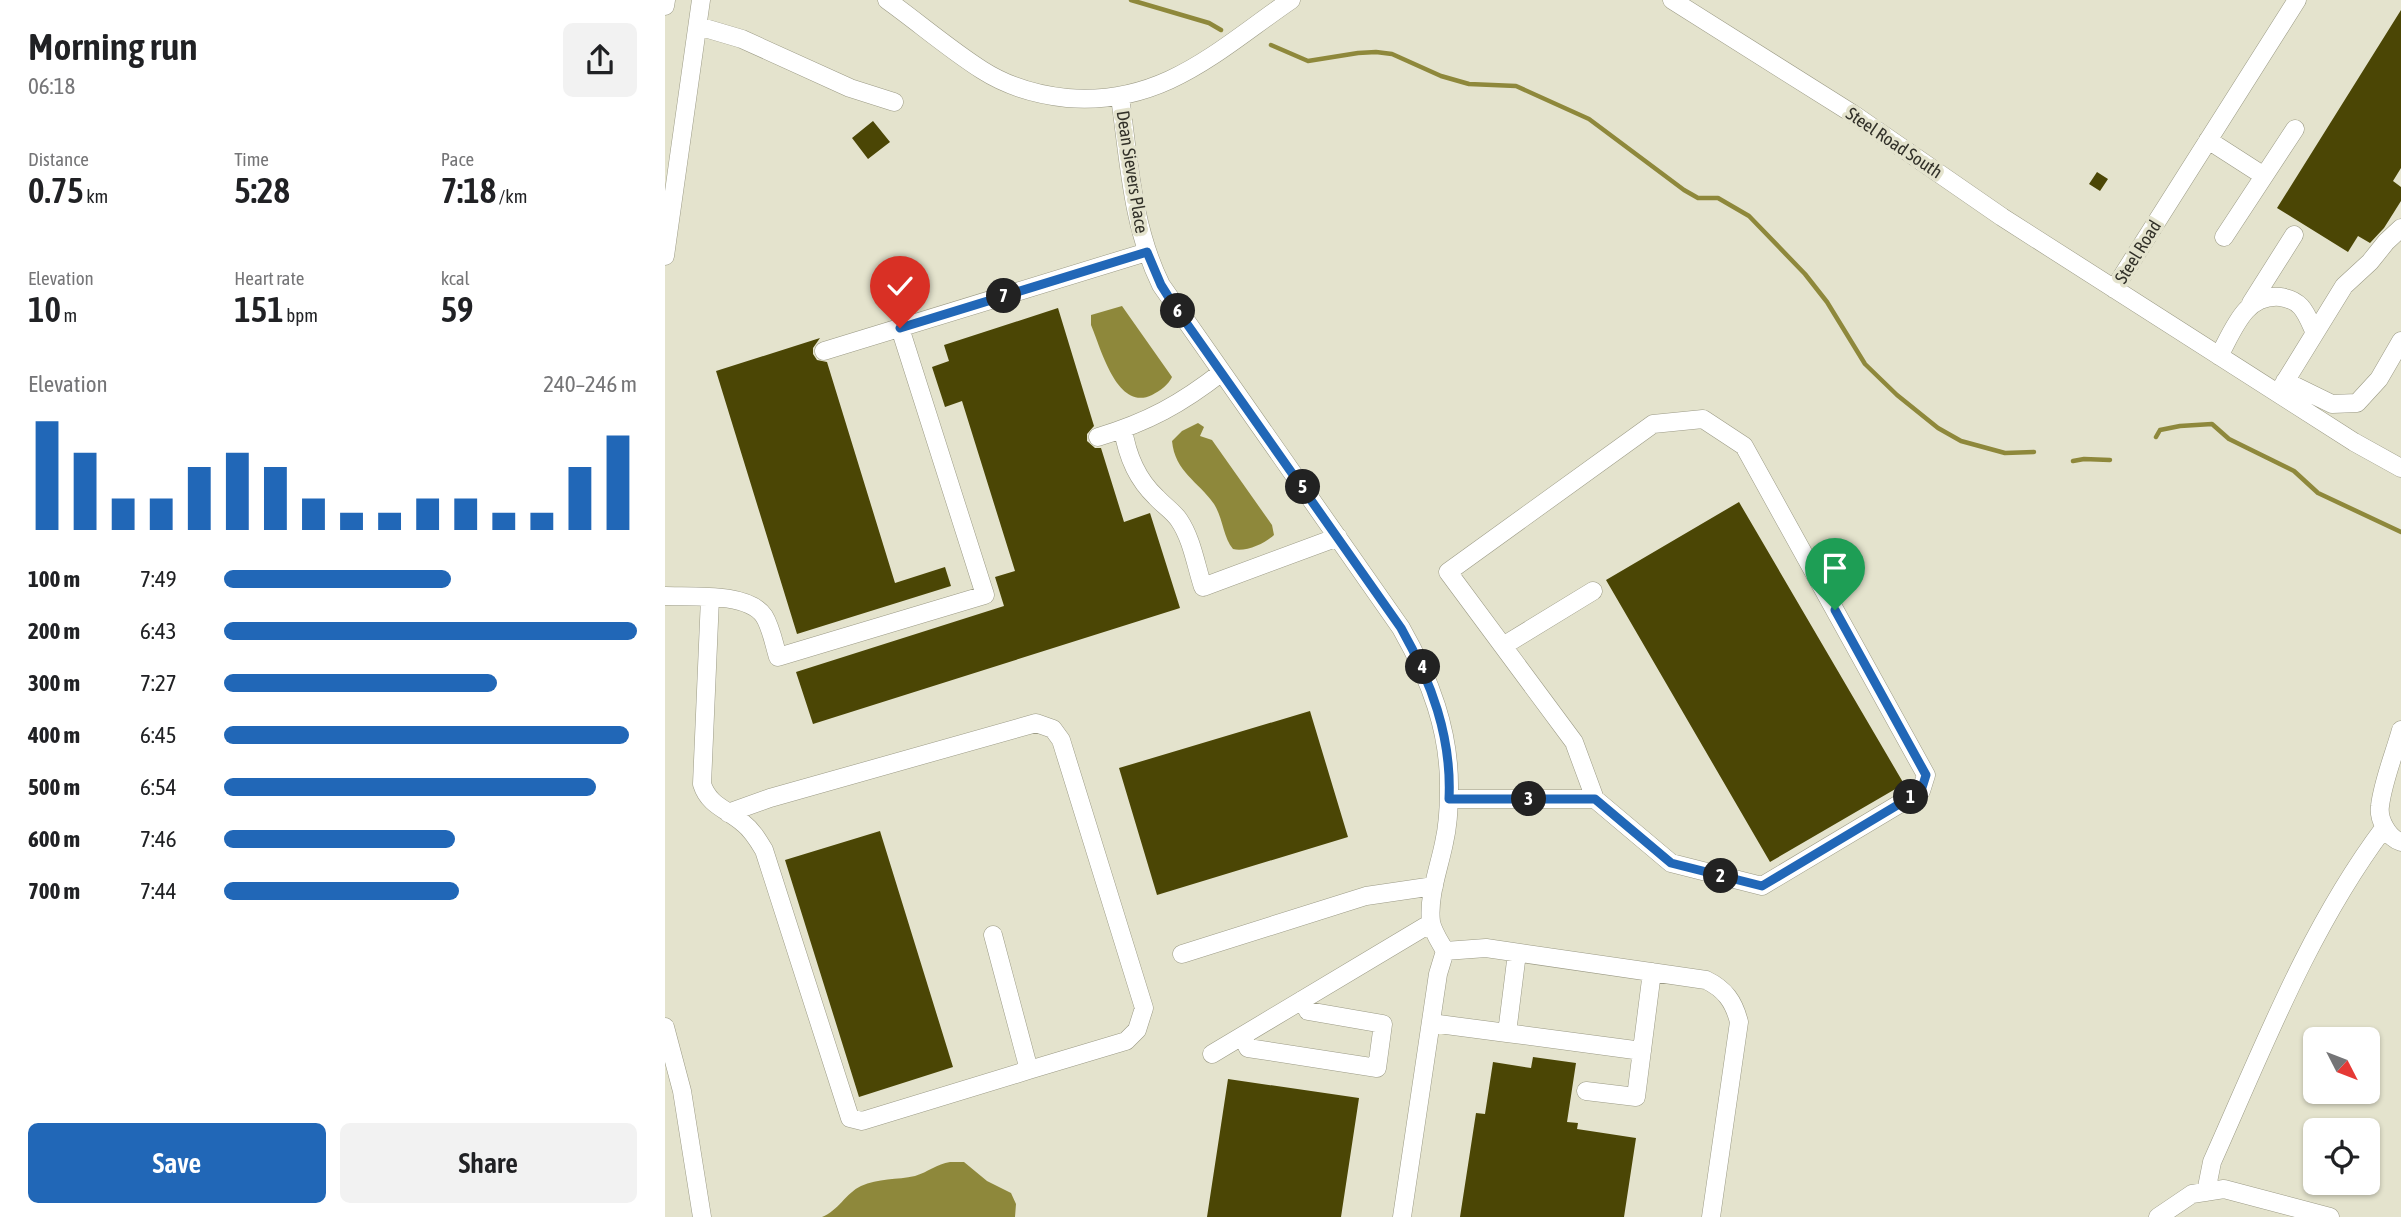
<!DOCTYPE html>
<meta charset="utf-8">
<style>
:root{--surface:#fff;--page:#f2f2f2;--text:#202124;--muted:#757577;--accent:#2167b7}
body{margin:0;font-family:"Asap Condensed",sans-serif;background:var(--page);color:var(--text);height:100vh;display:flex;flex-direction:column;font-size:26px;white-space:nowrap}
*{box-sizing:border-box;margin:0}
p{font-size:23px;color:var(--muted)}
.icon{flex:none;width:38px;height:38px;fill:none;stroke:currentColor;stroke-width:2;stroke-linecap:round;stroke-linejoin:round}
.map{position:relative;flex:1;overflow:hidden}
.panel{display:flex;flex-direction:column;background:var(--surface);width:665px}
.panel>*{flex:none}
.needle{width:46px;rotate:132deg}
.buttons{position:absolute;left:1638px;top:1027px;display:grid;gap:14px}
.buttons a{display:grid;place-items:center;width:77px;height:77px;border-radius:10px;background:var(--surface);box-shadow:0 2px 5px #0004;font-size:35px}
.pin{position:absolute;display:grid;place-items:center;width:60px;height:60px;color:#fff;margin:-72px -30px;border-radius:50% 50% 50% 0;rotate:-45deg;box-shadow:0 0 7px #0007}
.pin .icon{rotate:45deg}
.km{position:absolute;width:35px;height:35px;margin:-18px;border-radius:50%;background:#222;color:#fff;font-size:19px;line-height:35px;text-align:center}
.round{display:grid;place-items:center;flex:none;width:74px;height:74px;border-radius:10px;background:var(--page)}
.headline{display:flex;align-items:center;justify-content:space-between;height:119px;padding:0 28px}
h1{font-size:38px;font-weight:600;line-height:52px}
.figures{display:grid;grid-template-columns:repeat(3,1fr);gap:10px;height:119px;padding:7px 28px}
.figures div{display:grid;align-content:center}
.figures b{font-size:35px;font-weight:600}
.figures small{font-size:19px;font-weight:400}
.figures p{font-size:19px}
.chart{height:196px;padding:14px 28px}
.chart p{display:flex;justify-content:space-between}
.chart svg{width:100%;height:126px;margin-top:7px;stroke:var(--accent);stroke-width:6}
.primary-button{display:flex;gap:14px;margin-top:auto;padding:14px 28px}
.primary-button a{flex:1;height:80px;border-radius:10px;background:var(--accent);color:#fff;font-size:28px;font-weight:600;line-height:80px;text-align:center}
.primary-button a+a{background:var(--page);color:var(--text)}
ul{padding:0 28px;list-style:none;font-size:23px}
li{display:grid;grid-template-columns:112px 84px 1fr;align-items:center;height:52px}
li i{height:18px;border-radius:9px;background:var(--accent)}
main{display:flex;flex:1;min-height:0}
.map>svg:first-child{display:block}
.water{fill:#8e883b}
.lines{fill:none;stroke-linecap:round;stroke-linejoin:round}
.stream{stroke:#8e883b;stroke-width:4.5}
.building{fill:#4b4605}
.minor-casing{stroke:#9b9a85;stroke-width:19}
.minor{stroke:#fff;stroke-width:18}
.route-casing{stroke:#fff;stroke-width:14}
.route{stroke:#2167b7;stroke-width:9}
.labels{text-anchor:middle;stroke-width:7;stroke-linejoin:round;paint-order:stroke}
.street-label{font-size:18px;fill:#323129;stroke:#e4e3cd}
</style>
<main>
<section class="panel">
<div class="headline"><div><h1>Morning run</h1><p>06:18</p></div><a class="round"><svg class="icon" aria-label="share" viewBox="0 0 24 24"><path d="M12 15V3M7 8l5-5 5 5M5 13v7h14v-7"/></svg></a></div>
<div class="figures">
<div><p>Distance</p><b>0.75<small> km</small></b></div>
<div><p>Time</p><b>5:28</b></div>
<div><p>Pace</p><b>7:18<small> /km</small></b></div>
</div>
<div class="figures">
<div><p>Elevation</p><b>10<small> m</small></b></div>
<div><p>Heart rate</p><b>151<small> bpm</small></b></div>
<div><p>kcal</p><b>59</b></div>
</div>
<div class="chart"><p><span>Elevation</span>240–246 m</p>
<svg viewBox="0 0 160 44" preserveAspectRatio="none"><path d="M5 44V6M15 44V17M25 44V33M35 44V33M45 44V22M55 44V17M65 44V22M75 44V33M85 44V38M95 44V38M105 44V33M115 44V33M125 44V38M135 44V38M145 44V22M155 44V11"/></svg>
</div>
<ul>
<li><b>100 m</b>7:49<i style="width:55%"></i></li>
<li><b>200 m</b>6:43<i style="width:100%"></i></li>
<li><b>300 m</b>7:27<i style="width:66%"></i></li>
<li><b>400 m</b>6:45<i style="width:98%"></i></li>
<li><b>500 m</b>6:54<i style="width:90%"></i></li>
<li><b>600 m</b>7:46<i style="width:56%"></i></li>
<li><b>700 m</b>7:44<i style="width:57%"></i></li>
</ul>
<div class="primary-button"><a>Save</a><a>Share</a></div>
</section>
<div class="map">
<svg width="1736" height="1217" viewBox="0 0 1736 1217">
<rect width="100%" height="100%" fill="#e4e3cd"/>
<path class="water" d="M457,306L507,377C504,384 495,391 487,395C452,412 436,348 426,325V315Z
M533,423L539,427L535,436L547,440L607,525L609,535C599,544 581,552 568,549C558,537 558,518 549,504C533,481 510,472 507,441L517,431Z
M285,1162H299L322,1181L346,1193L351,1204L350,1217H157C173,1211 181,1193 196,1186C213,1178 232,1180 250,1176C263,1172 272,1164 285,1162Z"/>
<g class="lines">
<path class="stream" d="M466,0L544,23L556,30
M606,45L643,61L693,53L711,52L727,54L776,76L804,84L851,86L924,119L1019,190L1033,198H1053L1084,216L1140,274L1162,302L1200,364L1232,395L1273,428L1296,441L1340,453L1369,452
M1491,437L1495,430L1515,426L1547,424L1564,439L1629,471L1653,493L1736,532
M1408,461L1419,459L1445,460"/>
</g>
<path class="building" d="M1736,10V168L1728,181L1736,187V201L1719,228L1705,243L1693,236L1683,252L1612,208Z
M208,121L225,142L203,159L187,138Z
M1432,172L1443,179L1435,191L1424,184Z
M393,308L429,426L422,434V441L430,448H436L459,522L485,513L515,608L148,724L131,672L339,606L330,577L350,571L297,401L280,407L267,367L284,361L279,345Z
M155,338L148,348V354L152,360L162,362L230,583L280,567L286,586L132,634L51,371Z
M1074,502L1239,784L1105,862L941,580Z
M645,711L683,837L492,895L454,768Z
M215,831L288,1067L194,1097L120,860Z
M868,1057L911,1063L902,1122L913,1123L912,1129L971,1138L959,1217H795L811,1113L820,1114L828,1062L866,1068Z
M563,1079L694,1098L676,1217H542Z"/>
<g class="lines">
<g class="minor-casing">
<path id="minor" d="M222,0C254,23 284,49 317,70C342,86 373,95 402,98C498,106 553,50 626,0
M1007,0L1188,114L1337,217L1689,442L1736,468
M0,6L1,0
M33,26L77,39L185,88L229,102
M455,97C464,161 467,226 496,285L736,628C765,679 785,731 784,790C784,808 783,826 779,843C774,868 763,896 766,922C768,932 775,942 780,951
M1543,140L1599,176
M1559,237L1630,129
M0,256L36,0
M1449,289L1632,0
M1586,303L1629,235
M159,351L482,252
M1554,356C1569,329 1580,294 1615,297C1638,300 1641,314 1650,333
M1620,381L1667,404L1692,403L1714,379L1736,341
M1613,393L1679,286L1705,262L1721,242L1736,228
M458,429C462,455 472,479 491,497C498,505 508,511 514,520C527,539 531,566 538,587L673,537
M433,437C483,422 516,404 557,372
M0,596C26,597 83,592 99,616C106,627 109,644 113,657L320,595L235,328
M45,598L37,784C44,806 62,809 78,823C87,830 93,840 99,850L185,1118L197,1121L364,1070L328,935
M838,646L928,591
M1736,730C1729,755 1718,781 1715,806C1713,819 1723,838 1736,842
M784,799H930L1006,863L1097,886L1256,791L1261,775L1079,446L1038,419L988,424L783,572L909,742L930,799
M63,813L105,798L371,723L388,729L396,740L479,1008L472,1030L461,1041L364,1070
M780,951L821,948L1041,980C1060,989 1069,1002 1074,1022L1046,1217
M517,954L701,896L769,886
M766,1023L842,1033L852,953
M0,1027L17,1091L37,1217
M842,1033L977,1051
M577,1036L583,1048L712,1068L718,1024L643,1011L637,1000
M547,1054L766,923
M921,1091L971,1097L987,972
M1541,1192L1547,1162C1598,1048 1644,928 1719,828
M737,1217L773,974L780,951
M1493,1217L1527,1194L1559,1189L1665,1217"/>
</g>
<use href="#minor" class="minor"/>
</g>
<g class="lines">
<g class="route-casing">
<path id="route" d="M235,328L482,252L496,285L508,304L736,628C766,681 787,737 784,799H930L1006,863L1097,886L1256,791L1261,775L1170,610"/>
</g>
<use href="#route" class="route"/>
</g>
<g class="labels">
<g class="street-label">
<text transform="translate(1229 143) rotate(34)" y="6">Steel Road South</text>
<text transform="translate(467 172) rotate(81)" y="6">Dean Sievers Place</text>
<text transform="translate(1473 252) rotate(-58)" y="6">Steel Road</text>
</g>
</g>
</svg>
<div class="buttons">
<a><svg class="needle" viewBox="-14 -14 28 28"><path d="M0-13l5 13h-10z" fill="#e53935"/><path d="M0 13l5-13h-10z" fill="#757577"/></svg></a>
<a><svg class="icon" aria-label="locate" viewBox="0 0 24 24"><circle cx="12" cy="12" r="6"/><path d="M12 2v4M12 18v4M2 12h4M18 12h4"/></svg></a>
</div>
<div class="pin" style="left:1170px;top:610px;background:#1e9e55"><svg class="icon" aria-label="arrive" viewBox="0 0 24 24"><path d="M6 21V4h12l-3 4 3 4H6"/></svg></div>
<div class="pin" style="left:235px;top:328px;background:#d93025"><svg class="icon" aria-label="check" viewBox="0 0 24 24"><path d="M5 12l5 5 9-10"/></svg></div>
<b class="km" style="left:1246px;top:797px">1</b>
<b class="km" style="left:1056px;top:876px">2</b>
<b class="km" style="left:864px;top:799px">3</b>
<b class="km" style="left:758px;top:667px">4</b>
<b class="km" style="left:638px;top:487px">5</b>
<b class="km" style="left:513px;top:311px">6</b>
<b class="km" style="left:339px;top:296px">7</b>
</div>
</main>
